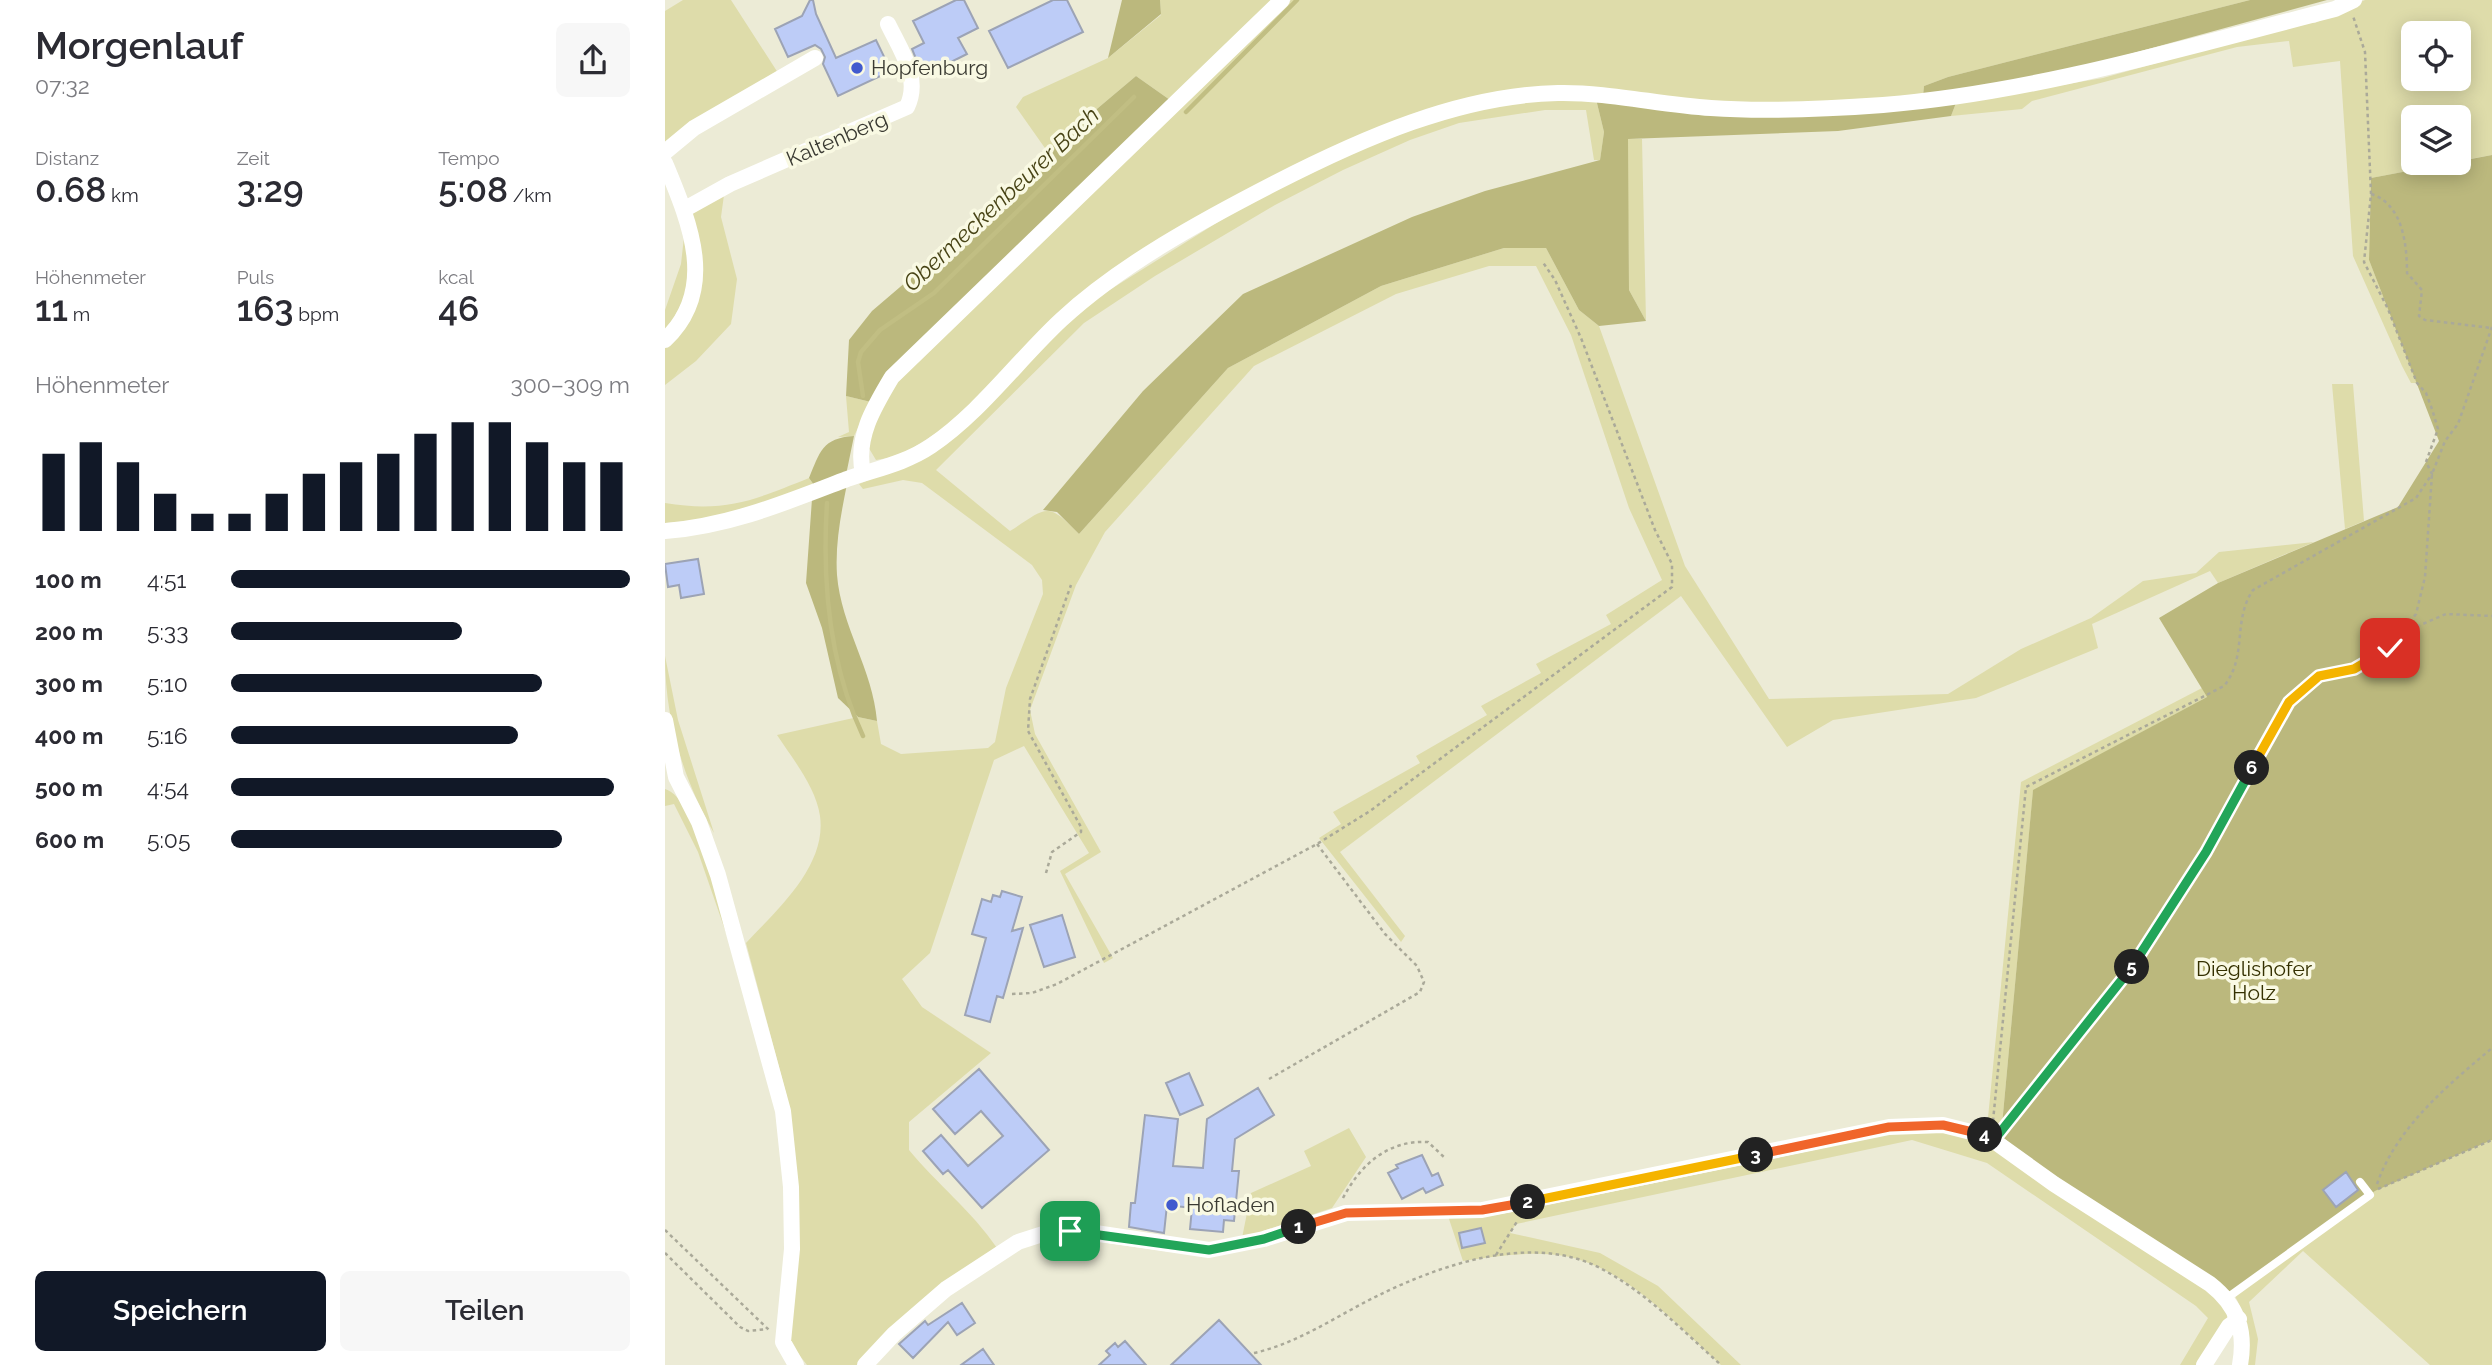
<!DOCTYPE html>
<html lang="de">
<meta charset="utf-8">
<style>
:root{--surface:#fff;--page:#f7f7f7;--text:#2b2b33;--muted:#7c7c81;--accent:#111827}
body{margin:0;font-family:Raleway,sans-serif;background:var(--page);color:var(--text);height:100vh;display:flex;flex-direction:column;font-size:26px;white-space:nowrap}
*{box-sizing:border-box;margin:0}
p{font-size:23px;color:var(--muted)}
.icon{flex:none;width:38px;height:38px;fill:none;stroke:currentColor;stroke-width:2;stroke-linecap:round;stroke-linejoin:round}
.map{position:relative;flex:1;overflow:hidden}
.sheet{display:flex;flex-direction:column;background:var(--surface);width:665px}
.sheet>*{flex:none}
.buttons{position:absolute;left:1736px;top:21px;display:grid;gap:14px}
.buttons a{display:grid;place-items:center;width:70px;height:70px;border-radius:10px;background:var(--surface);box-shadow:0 4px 18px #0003;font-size:35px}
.pin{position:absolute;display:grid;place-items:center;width:60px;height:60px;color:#fff;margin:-30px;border-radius:14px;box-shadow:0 4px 10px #0006}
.km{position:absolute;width:35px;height:35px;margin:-18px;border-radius:50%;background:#222;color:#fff;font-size:19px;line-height:35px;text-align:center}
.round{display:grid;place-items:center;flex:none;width:74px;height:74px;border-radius:10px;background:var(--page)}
.headline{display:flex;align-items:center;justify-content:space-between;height:119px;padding:0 35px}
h1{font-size:38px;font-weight:600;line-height:52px}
.metrics{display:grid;grid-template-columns:repeat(3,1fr);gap:10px;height:119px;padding:7px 35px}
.metrics div{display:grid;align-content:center}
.metrics b{font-size:35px;font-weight:600}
.metrics small{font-size:19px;font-weight:400}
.metrics p{font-size:19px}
.chart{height:196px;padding:14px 35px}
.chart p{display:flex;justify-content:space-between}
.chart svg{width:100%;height:126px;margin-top:7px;stroke:var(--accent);stroke-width:6}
.primary-button{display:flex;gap:14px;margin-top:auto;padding:14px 35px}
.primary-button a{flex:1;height:80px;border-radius:10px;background:var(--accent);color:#fff;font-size:28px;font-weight:600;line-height:80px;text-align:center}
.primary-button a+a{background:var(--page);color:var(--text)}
ul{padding:0 35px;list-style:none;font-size:23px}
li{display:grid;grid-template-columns:112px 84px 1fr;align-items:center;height:52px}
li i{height:18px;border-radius:9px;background:var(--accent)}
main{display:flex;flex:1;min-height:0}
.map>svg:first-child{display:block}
.green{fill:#dedcaa;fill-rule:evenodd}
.forest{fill:#bbb87d}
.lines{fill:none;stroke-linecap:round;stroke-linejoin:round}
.stream{stroke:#c1be83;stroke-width:4.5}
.building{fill:#bdccf7;stroke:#9ca3b5;stroke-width:2}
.path{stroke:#aaa999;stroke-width:2.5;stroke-dasharray:3.5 3.5;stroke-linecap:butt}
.lane{stroke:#fff;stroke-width:8}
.street{stroke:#fff;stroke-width:16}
.split-1-casing{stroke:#fff;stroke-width:14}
.split-2-casing{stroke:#fff;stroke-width:14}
.split-3-casing{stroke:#fff;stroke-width:14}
.split-4-casing{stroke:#fff;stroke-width:14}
.split-5-casing{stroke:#fff;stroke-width:14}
.split-6-casing{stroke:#fff;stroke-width:14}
.split-7-casing{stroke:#fff;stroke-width:14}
.split-1{stroke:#22a559;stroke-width:9}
.split-2{stroke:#f0652b;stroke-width:9}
.split-3{stroke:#f5b400;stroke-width:9}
.split-4{stroke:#f0652b;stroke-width:9}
.split-5{stroke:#22a559;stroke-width:9}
.split-6{stroke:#22a559;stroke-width:9}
.split-7{stroke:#f5b400;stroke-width:9}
.poi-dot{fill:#415ace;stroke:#f9f9e3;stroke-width:2.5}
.labels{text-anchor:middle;stroke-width:7;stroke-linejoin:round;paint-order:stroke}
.poi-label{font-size:21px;fill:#3a3a32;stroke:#f9f9e3;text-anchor:start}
.street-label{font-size:21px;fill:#3a3a32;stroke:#f9f9e3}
.park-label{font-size:21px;fill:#343000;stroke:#f9f9e3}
.water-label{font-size:23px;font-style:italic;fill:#474315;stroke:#f9f9e3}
</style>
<main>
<section class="sheet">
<div class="headline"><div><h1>Morgenlauf</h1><p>07:32</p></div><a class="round"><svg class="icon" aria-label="share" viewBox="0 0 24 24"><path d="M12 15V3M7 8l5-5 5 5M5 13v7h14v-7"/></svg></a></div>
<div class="metrics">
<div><p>Distanz</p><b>0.68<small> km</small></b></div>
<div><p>Zeit</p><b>3:29</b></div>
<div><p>Tempo</p><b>5:08<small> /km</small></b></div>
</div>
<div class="metrics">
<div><p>Höhenmeter</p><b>11<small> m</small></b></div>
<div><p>Puls</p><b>163<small> bpm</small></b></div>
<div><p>kcal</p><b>46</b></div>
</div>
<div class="chart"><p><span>Höhenmeter</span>300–309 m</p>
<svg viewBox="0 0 160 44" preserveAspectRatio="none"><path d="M5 44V17M15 44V13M25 44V20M35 44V31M45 44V38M55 44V38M65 44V31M75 44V24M85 44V20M95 44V17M105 44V10M115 44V6M125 44V6M135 44V13M145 44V20M155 44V20"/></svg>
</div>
<ul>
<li><b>100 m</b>4:51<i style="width:100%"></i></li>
<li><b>200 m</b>5:33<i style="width:58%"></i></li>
<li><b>300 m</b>5:10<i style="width:78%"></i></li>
<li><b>400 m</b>5:16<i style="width:72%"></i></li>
<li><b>500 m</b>4:54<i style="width:96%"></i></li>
<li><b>600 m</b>5:05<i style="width:83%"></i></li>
</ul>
<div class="primary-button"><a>Speichern</a><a>Teilen</a></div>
</section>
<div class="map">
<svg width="1827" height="1365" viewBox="0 0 1827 1365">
<rect width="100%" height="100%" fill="#ecebd6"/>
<path class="green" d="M18,0H66L115,76L0,152V11Z
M495,0H609L505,100L471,76L382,151L351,107L358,97L443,58L496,15Z
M626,0H1585L1283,77L1259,86L1258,96L1118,103L1027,101L889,86L673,146L410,302L289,422L235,456L211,460L202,445L212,417L234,379Z
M1700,0H1827V155L1794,161V117H1748V163H1785L1706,178L1704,260L1752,383H1746L1737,366L1688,256L1675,61L1628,67L1624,41L1572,47L1367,101L1357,109L1286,116L1291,103L1438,78L1636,23H1650ZM1748,33H1794V79H1748Z
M931,99L939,132L935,160H929L921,110H880L794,123L745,140L678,170L610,205L490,276L419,323L271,470L345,531C382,508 381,500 414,534L563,368L716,286L839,248H881L914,310L934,326L1020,566L1104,699L1283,694L1356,649L1426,618L1478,581L1531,573L1554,552L1649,542L1553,583L1545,571L1427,624L1433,648L1311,698L1168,720L1122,747L1016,596L675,852L740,936L736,942L654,838L676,824L668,812L755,763L751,756L822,715L816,706L876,673L871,664L946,624L941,615L997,580L964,508L906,335L871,266H824L731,294L589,366L440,532L411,585L365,710L370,734L436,852L400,874L448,958L439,963L395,871L424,853L359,746L329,760L265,953L237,979L257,1007L326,1053L244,1122V1150C272,1184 307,1211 332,1248L193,1365H142L126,1344L124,1327L122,1097L81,943C112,910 162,866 155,816C151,787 127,758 112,735L193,717L212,721L216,744L236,754L323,748L330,742L341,688L378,594L377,580L367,565L257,483L238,480L198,489L194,484L256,459L397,327L435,296L577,207L710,142L779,117L860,100Z
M962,139H977L981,321L964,290Z
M59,195L56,217L72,279L66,324L31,361L0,385V346L27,313L24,207Z
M20,228L26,285L0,335V310L16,264Z
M1667,384H1688L1699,521L1680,529Z
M181,396L206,402L189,436L173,437L184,432Z
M144,478L149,485C100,504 53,521 0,523V503C61,513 89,500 144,478Z
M0,656L13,720L49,833C18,779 0,719 0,656Z
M1537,688L1542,697L1368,791L1336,1136L1322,1128L1356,782Z
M0,789C33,798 59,919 68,953L33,852L9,804L0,806Z
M684,1128L701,1157L667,1208L577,1238L586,1193L646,1166L639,1151Z
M1259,1128L1321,1141L1548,1292L1562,1307V1320L1533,1365H1515L1543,1318L1531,1306L1322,1163L1247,1140L851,1224L845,1233L935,1253L993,1286L1076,1365H1056C1013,1326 964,1271 905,1257C870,1250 833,1256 798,1261L783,1216L1233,1130Z
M1827,1140V1365H1765L1638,1251L1584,1302L1593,1339L1590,1365H1579L1575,1306L1569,1294L1710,1191Z"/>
<path class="forest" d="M457,0H495L496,14L443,58Z
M1585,0H1662L1403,71L1258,96L1259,86L1283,77Z
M471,76L505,100L206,402L181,396L184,340L207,311L276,252L382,151Z
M931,99L1023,109L1291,103L1286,116L1173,131L963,139L964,290L981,321L934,326L914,310L881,248H839L716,286L563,368L414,534L392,512L378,510L478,391L578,294L747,217L820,191L935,160L939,132Z
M1827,155V1140L1710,1191L1569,1294C1488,1244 1410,1195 1336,1136L1368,790L1542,697L1494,618L1553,583L1733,507L1774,441L1704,260L1706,178Z
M189,436L181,475L149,485L144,478C155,452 157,438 189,436Z
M182,484C176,514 170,544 172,575C176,626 208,670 212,721L193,717L173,698L157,628L141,583L147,499Z"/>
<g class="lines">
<path class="stream" d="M521,112L632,0
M198,396L193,362L196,352L215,330L269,293L469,97
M162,503C157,581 164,664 198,736"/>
</g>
<path class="building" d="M145,0H148L151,14L171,58L211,40L226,71L173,96L158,64L160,57L156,49L150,45L123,57L110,29L137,16Z
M291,0H299L313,28L293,38L302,54L258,76L247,49L259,43L248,21Z
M388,0H402L418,32L343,68L324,31Z
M33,559L39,594L16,598L14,585L3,587L0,564Z
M337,891L357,897L347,931L358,928L338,998L332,996L325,1022L300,1015L321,938L307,934L317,899L326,902L328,895L335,897Z
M397,915L410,957L379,967L365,925Z
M314,1069L384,1150L317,1208L283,1170L278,1174L258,1151L276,1135L303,1166L338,1136L316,1111L290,1134L268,1109Z
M524,1073L538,1105L515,1115L501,1083Z
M593,1088L609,1115L570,1139L567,1171H574L569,1221L559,1220L558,1232L525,1229L527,1208L502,1205L499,1233L464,1227L466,1203H470L480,1115L513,1119L508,1166L538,1168L542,1119Z
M757,1155L767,1176L773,1173L778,1185L761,1193L758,1188L737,1199L723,1173L733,1168L731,1165Z
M1681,1172L1693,1190L1671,1207L1658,1190Z
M816,1228L820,1243L797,1248L794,1233Z
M297,1303L310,1323L292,1335L283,1322L248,1358L234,1344L260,1321L263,1325Z
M554,1320L596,1365H506Z
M460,1341L481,1365H434L445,1355L441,1351L450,1343L453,1347Z
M318,1349L329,1365H296Z"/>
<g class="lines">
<path class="path" d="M1706,194C1738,204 1742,245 1742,273L1757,290L1754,316L1760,320L1827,328
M1739,632L1781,614L1827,616
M381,873L387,852L416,832V827L363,731L365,699L406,585
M347,994L367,993L392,984L652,844L705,811L1007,587V564L990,530L916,338L890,280L877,261
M604,1079L755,992L759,982L752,966L720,934L652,844
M1328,1121L1361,787L1559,686C1583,656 1567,621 1588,590L1751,498L1767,474L1761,462L1773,429L1767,409L1761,393L1752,383L1723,309L1699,262L1706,194L1700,52L1688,16
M1338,1129L1461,977L1541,852L1624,702L1654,676L1689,669L1725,648L1751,614L1760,577L1767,474L1780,441L1793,424L1827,327
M1712,1184C1732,1127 1782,1086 1827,1048
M1713,1189L1827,1140
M678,1198C696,1164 723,1140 763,1142L780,1158
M0,1230L104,1330
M0,1253L75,1327L83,1331L102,1329
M831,1255L853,1220
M589,1353C634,1343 673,1315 714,1295C778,1264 867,1233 935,1268C981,1292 1018,1331 1056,1365"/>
<path class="lane" d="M1562,1298L1705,1195L1695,1182"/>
<path class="street" d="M0,152L29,128L150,58
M0,163C24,221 54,289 0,340
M20,209L65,184L242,107C256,78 236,51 223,24
M198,473C190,438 209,407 227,377L617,0
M0,531C65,526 122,502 182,479C211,469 241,463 266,446C315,413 353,360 396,320C455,265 538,220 610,183C696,139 794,95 893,93C944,92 995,105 1046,108C1102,112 1162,109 1218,105C1373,92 1520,47 1670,9L1689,0
M0,720L11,777L34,822L53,875L118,1111L126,1187L127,1249L118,1342L131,1365
M200,1365L229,1334L281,1289L353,1242L387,1231H417L544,1250L599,1239L681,1213L817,1210L1224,1127L1278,1125L1322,1136L1389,1184L1545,1284C1573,1306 1581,1331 1575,1365
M1539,1365L1564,1326L1574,1319"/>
</g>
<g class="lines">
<g class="split-1-casing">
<path id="split-1" d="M405,1231L544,1250L599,1239L634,1227"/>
</g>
<g class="split-2-casing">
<path id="split-2" d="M634,1227L681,1213L817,1210L863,1202"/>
</g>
<g class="split-3-casing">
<path id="split-3" d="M863,1202L1091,1155"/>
</g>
<g class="split-4-casing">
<path id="split-4" d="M1091,1155L1224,1127L1278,1125L1320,1135"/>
</g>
<g class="split-5-casing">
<path id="split-5" d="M1320,1135L1329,1140L1467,967"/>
</g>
<g class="split-6-casing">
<path id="split-6" d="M1467,967L1541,852L1587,768"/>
</g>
<g class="split-7-casing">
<path id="split-7" d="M1587,768L1624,702L1654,676L1689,669L1725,648"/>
</g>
<use href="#split-1" class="split-1"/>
<use href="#split-2" class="split-2"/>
<use href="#split-3" class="split-3"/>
<use href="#split-4" class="split-4"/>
<use href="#split-5" class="split-5"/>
<use href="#split-6" class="split-6"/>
<use href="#split-7" class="split-7"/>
</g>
<g class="poi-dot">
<circle cx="192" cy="68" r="7"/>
<circle cx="507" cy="1205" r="7"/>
</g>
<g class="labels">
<g class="poi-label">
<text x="206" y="75">Hopfenburg</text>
<text x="521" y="1212">Hofladen</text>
</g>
<g class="street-label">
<text transform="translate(172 139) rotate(-23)" y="7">Kaltenberg</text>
</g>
<g class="park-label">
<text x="1589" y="976">Dieglishofer<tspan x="1589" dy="24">Holz</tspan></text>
</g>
<g class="water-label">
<text transform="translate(336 199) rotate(-43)" y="8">Obermeckenbeurer Bach</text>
</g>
</g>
</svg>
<div class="buttons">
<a><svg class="icon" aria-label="locate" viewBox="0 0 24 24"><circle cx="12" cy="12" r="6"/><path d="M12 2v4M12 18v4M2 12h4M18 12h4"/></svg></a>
<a><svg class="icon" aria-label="layers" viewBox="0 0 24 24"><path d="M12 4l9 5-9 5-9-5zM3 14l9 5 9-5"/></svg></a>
</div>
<div class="pin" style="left:405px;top:1231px;background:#1e9e55"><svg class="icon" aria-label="arrive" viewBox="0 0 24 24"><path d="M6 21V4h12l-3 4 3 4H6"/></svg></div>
<div class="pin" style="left:1725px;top:648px;background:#d93025"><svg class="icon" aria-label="check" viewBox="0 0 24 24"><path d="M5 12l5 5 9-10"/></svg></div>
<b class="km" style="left:634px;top:1227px">1</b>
<b class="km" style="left:863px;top:1202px">2</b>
<b class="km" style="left:1091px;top:1155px">3</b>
<b class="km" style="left:1320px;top:1135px">4</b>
<b class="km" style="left:1467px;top:967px">5</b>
<b class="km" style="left:1587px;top:768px">6</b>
</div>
</main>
